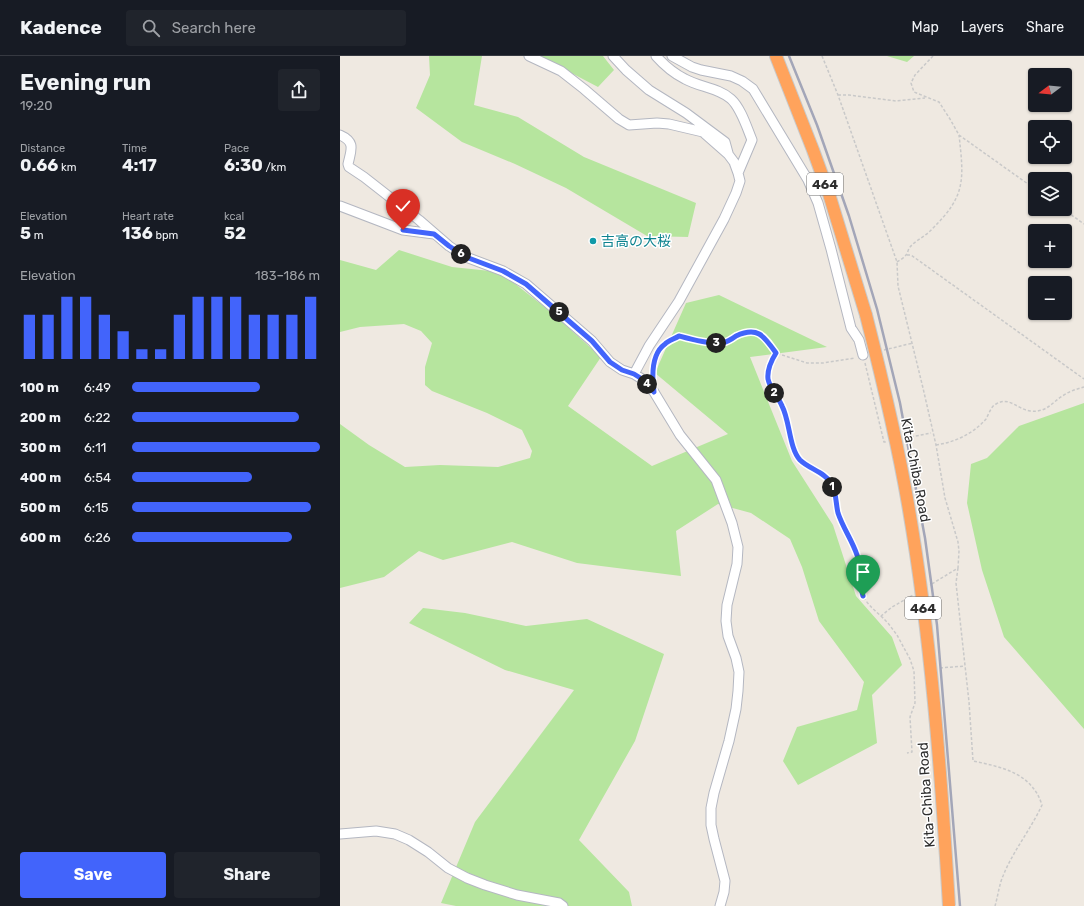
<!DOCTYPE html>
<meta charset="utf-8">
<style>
:root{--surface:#171b24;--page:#20242c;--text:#f1f3f6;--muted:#9ea1a6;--line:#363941;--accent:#4264fb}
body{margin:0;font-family:Rubik,"Noto Sans JP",sans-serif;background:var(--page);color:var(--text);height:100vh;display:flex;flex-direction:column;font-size:15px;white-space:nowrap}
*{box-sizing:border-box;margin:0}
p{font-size:13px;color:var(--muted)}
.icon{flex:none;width:22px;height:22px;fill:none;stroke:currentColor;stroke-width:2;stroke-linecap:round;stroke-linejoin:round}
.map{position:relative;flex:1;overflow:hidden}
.details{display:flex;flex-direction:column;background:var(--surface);width:340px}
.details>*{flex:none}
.needle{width:26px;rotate:254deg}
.buttons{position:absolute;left:688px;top:12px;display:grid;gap:8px}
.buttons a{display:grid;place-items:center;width:44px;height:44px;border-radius:4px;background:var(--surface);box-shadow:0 1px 3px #0004;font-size:20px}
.pin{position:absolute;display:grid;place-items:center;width:34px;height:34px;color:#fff;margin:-41px -17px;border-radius:50% 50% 50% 0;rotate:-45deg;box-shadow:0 0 4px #0007}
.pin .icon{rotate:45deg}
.km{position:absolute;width:20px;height:20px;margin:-10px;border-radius:50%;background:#222;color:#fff;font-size:11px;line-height:20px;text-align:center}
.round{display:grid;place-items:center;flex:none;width:42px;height:42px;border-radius:4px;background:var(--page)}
.headline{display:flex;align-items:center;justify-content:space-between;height:68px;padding:0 20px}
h1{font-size:22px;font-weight:700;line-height:30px}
.metrics{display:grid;grid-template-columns:repeat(3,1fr);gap:6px;height:68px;padding:4px 20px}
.metrics div{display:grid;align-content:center}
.metrics b{font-size:17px;font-weight:700}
.metrics small{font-size:11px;font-weight:400}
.metrics p{font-size:11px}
.chart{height:112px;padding:8px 20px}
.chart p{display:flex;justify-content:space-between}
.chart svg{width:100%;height:72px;margin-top:4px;stroke:var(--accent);stroke-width:6}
.primary-button{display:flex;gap:8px;margin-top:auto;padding:8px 20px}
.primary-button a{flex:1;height:46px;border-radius:4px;background:var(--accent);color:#fff;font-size:16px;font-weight:700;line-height:46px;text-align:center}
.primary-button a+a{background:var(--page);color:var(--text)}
ul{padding:0 20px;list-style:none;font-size:13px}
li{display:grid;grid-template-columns:64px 48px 1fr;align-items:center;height:30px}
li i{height:10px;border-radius:5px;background:var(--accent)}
header{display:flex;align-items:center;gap:24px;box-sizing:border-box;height:56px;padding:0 20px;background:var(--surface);border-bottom:1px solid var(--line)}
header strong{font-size:19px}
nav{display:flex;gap:22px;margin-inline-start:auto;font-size:14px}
.search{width:280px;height:36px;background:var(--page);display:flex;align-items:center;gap:10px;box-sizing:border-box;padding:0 14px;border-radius:4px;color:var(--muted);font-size:15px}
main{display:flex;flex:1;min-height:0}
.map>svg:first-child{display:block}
.green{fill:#b6e59e}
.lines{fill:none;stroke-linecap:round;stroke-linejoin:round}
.minor-casing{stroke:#b4b7c1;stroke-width:11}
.highway-casing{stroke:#c9c9c9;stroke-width:14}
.path{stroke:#c9c9c9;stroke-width:1.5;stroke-dasharray:3 2;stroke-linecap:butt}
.minor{stroke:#fff;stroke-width:9}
.highway{stroke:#ffa35c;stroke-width:12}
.rail{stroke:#a3a6b8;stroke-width:2.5}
.highway-bridge-casing{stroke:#c9c9c9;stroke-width:14;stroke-linecap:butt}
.highway-bridge{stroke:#ffa35c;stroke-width:12}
.route-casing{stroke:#fff;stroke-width:8}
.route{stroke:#4264fb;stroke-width:5}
.culture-dot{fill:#0f9aa8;stroke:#fff;stroke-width:1.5}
.labels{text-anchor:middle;stroke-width:3;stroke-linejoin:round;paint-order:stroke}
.shield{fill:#fff;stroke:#6d6d6d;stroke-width:1}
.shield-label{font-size:13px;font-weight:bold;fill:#2e2e2e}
.culture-label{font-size:14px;fill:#0d838f;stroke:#fff;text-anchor:start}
.street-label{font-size:14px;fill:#2e2e2e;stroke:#fff}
</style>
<header>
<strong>Kadence</strong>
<div class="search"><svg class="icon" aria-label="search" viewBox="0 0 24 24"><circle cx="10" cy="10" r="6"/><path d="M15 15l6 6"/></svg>Search here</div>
<nav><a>Map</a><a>Layers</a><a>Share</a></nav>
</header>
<main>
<section class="details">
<div class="headline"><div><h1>Evening run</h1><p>19:20</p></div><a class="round"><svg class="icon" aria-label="share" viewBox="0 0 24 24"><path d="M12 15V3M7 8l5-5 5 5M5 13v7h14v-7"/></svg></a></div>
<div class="metrics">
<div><p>Distance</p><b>0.66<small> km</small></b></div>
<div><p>Time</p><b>4:17</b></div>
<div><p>Pace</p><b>6:30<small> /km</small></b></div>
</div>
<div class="metrics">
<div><p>Elevation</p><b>5<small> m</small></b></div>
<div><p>Heart rate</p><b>136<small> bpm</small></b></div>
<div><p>kcal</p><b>52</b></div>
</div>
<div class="chart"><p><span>Elevation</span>183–186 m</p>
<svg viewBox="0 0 160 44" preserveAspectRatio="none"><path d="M5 44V17M15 44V17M25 44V6M35 44V6M45 44V17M55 44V27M65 44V38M75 44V38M85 44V17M95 44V6M105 44V6M115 44V6M125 44V17M135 44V17M145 44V17M155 44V6"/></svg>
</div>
<ul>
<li><b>100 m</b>6:49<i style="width:68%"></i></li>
<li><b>200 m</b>6:22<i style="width:89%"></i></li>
<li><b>300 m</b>6:11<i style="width:100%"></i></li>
<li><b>400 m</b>6:54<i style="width:64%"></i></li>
<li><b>500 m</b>6:15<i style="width:95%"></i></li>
<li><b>600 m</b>6:26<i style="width:85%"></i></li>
</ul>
<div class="primary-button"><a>Save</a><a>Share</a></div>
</section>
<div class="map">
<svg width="744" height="850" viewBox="0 0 744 850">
<rect width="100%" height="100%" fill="#efe9e1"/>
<path class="green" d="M89,0H142L134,49L178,61L244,101L356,147L348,181L307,180L226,132L175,108L122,86L76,52L90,19Z
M199,0H263L274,14L258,31Z
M547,0H574L567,6Z
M59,194L112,211L160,216L211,256L261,301L228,350L312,410L388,378L315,317L346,247L379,239L487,291L410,301L452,405L493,469L516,540L552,581L562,609L532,639L537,687L458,729L443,705L457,671L517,654L524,626L479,565L462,511L450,483L411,457L378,448L336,475L341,520L237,507L172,486L103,504L79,495L44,521L0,532V368L29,389L65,411L100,409L158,411L190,402L192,395L182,374L147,357L92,335L85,329V311L92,287L81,275L64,268L20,271L0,276V204L36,214Z
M744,347V673L664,581L642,514L627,447L631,408L647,402L679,370Z
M83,552L125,557L186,570L247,563L324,598L295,685L239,784L289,836L292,850H116L101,847L135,766L234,634L165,614L69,567Z"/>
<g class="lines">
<g class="minor-casing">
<path id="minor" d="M189,0L221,15L244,33L279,63L289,69L317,67L329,68L363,76L388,98L394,106L398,117L400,125L396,137L384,163L339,245L309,290L294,318
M273,0L286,14L309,34L346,57L385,86L388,97
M316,0C324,9 335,18 345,23C359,31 379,32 391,43C401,52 407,72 412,84L398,117
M332,0L352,11L361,14L391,20L402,25L413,33L468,124L478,147L491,193L511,272L519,284L523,299
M0,79C16,86 11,94 8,108L9,111L24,121L79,164L109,190L126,201L163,215L186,228L252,285L270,306L282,314L294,318L302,323L314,336L340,379L376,424L392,467L398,491L397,508L387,549L386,565L388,580L396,602L399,616L398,635L396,653L389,685L374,737L371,752V769L374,783L385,825L384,836L380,850
M0,150L63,174L94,178
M0,778L36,775L55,778L69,784L88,796L108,812L127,822L145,829L177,839L219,847L223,850"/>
</g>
<g class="highway-casing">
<path id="highway" d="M436,0L473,94L489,138L526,259"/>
</g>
<path class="path" d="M482,0L498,39L557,206L558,230L583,332L596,389L605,442L618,486L619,495L618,512L590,529
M593,0L575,19L571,27L574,36L599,46L610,63L619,79L695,133
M498,39H509L556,45L585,42
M723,153L744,168
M567,199H571L744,323
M557,206C560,204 564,202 566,199C568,197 568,193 570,191C576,184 586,180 592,173C626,140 624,124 619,79
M544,294L573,287
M436,297C431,305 427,314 428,323C430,333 438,340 442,349C450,365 449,392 460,404C469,413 485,416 491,427C496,434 496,449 498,457C503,471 512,484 517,498C521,509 519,520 521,531C522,544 532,552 541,560L552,551L573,539
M525,307L544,386H546
M313,322C314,311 315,296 324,288C328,285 334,283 339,280L352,284L383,287L409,275L419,277L428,285L436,297L467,307H483L515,302
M566,382L591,377
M596,389C615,386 633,378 646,363C649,358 651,350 656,348C669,340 677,353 690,355C707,357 712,346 724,339C730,335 737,333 744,331
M618,512L616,527L629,646L633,705C662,711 692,717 702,749C691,773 673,795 663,820C659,829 658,840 655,850
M541,560L548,567L557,579L570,603L574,615L575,647L570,661L572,696L567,697
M600,612L625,610"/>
<use href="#minor" class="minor"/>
<use href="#highway" class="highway"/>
<path class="rail" d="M449,0L477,69L509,160L537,253L560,347L585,482L597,569L620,850"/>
<g class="highway-bridge-casing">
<path id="highway-bridge" d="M526,259C542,322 557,384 568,448C591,581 601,715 609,850"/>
</g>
<use href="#highway-bridge" class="highway-bridge"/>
</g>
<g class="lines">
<g class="route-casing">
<path id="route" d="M63,174L94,178L109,190L126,201L163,215L186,228L252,285L270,306L282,314L294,318L302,323L314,336C312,321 311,298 325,288C328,285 334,283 339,280C350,283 371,289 382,287C387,286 392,283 396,280C418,270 424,280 436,297C431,305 427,314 428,323C430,333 438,340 442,350C450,365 449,392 460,404C469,413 485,416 492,428C496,435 496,449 498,457C503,472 512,484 517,499C522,513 519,527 523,540"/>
</g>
<use href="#route" class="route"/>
</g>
<circle class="culture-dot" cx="253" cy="185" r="4"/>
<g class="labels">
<g class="shield">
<rect x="467" y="117" width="36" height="22" rx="3"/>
<rect x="565" y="541" width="36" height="22" rx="3"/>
</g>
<g class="shield-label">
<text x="485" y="133">464</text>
<text x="583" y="557">464</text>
</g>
<g class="culture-label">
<text x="261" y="190">吉高の大桜</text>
</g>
<g class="street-label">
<text transform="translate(576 414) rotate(79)" y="5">Kita-Chiba Road</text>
<text transform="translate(586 739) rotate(-94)" y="5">Kita-Chiba Road</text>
</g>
</g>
</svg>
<div class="buttons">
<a><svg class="needle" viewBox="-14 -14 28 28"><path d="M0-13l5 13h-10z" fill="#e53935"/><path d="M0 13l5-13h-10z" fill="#9ea1a6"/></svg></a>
<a><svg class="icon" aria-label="locate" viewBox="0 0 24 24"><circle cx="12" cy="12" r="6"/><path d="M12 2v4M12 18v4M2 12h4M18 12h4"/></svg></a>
<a><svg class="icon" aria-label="layers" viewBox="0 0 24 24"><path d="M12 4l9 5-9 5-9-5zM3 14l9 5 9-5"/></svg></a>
<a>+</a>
<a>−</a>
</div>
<div class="pin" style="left:523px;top:540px;background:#1e9e55"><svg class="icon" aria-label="arrive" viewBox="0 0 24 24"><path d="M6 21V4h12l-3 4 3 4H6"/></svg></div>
<div class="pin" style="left:63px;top:174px;background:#d93025"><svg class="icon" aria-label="check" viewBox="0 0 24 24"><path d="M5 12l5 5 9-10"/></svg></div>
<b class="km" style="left:492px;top:431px">1</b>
<b class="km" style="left:434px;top:337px">2</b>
<b class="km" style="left:376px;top:287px">3</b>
<b class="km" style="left:307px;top:328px">4</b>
<b class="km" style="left:219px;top:256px">5</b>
<b class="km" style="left:121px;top:198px">6</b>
</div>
</main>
